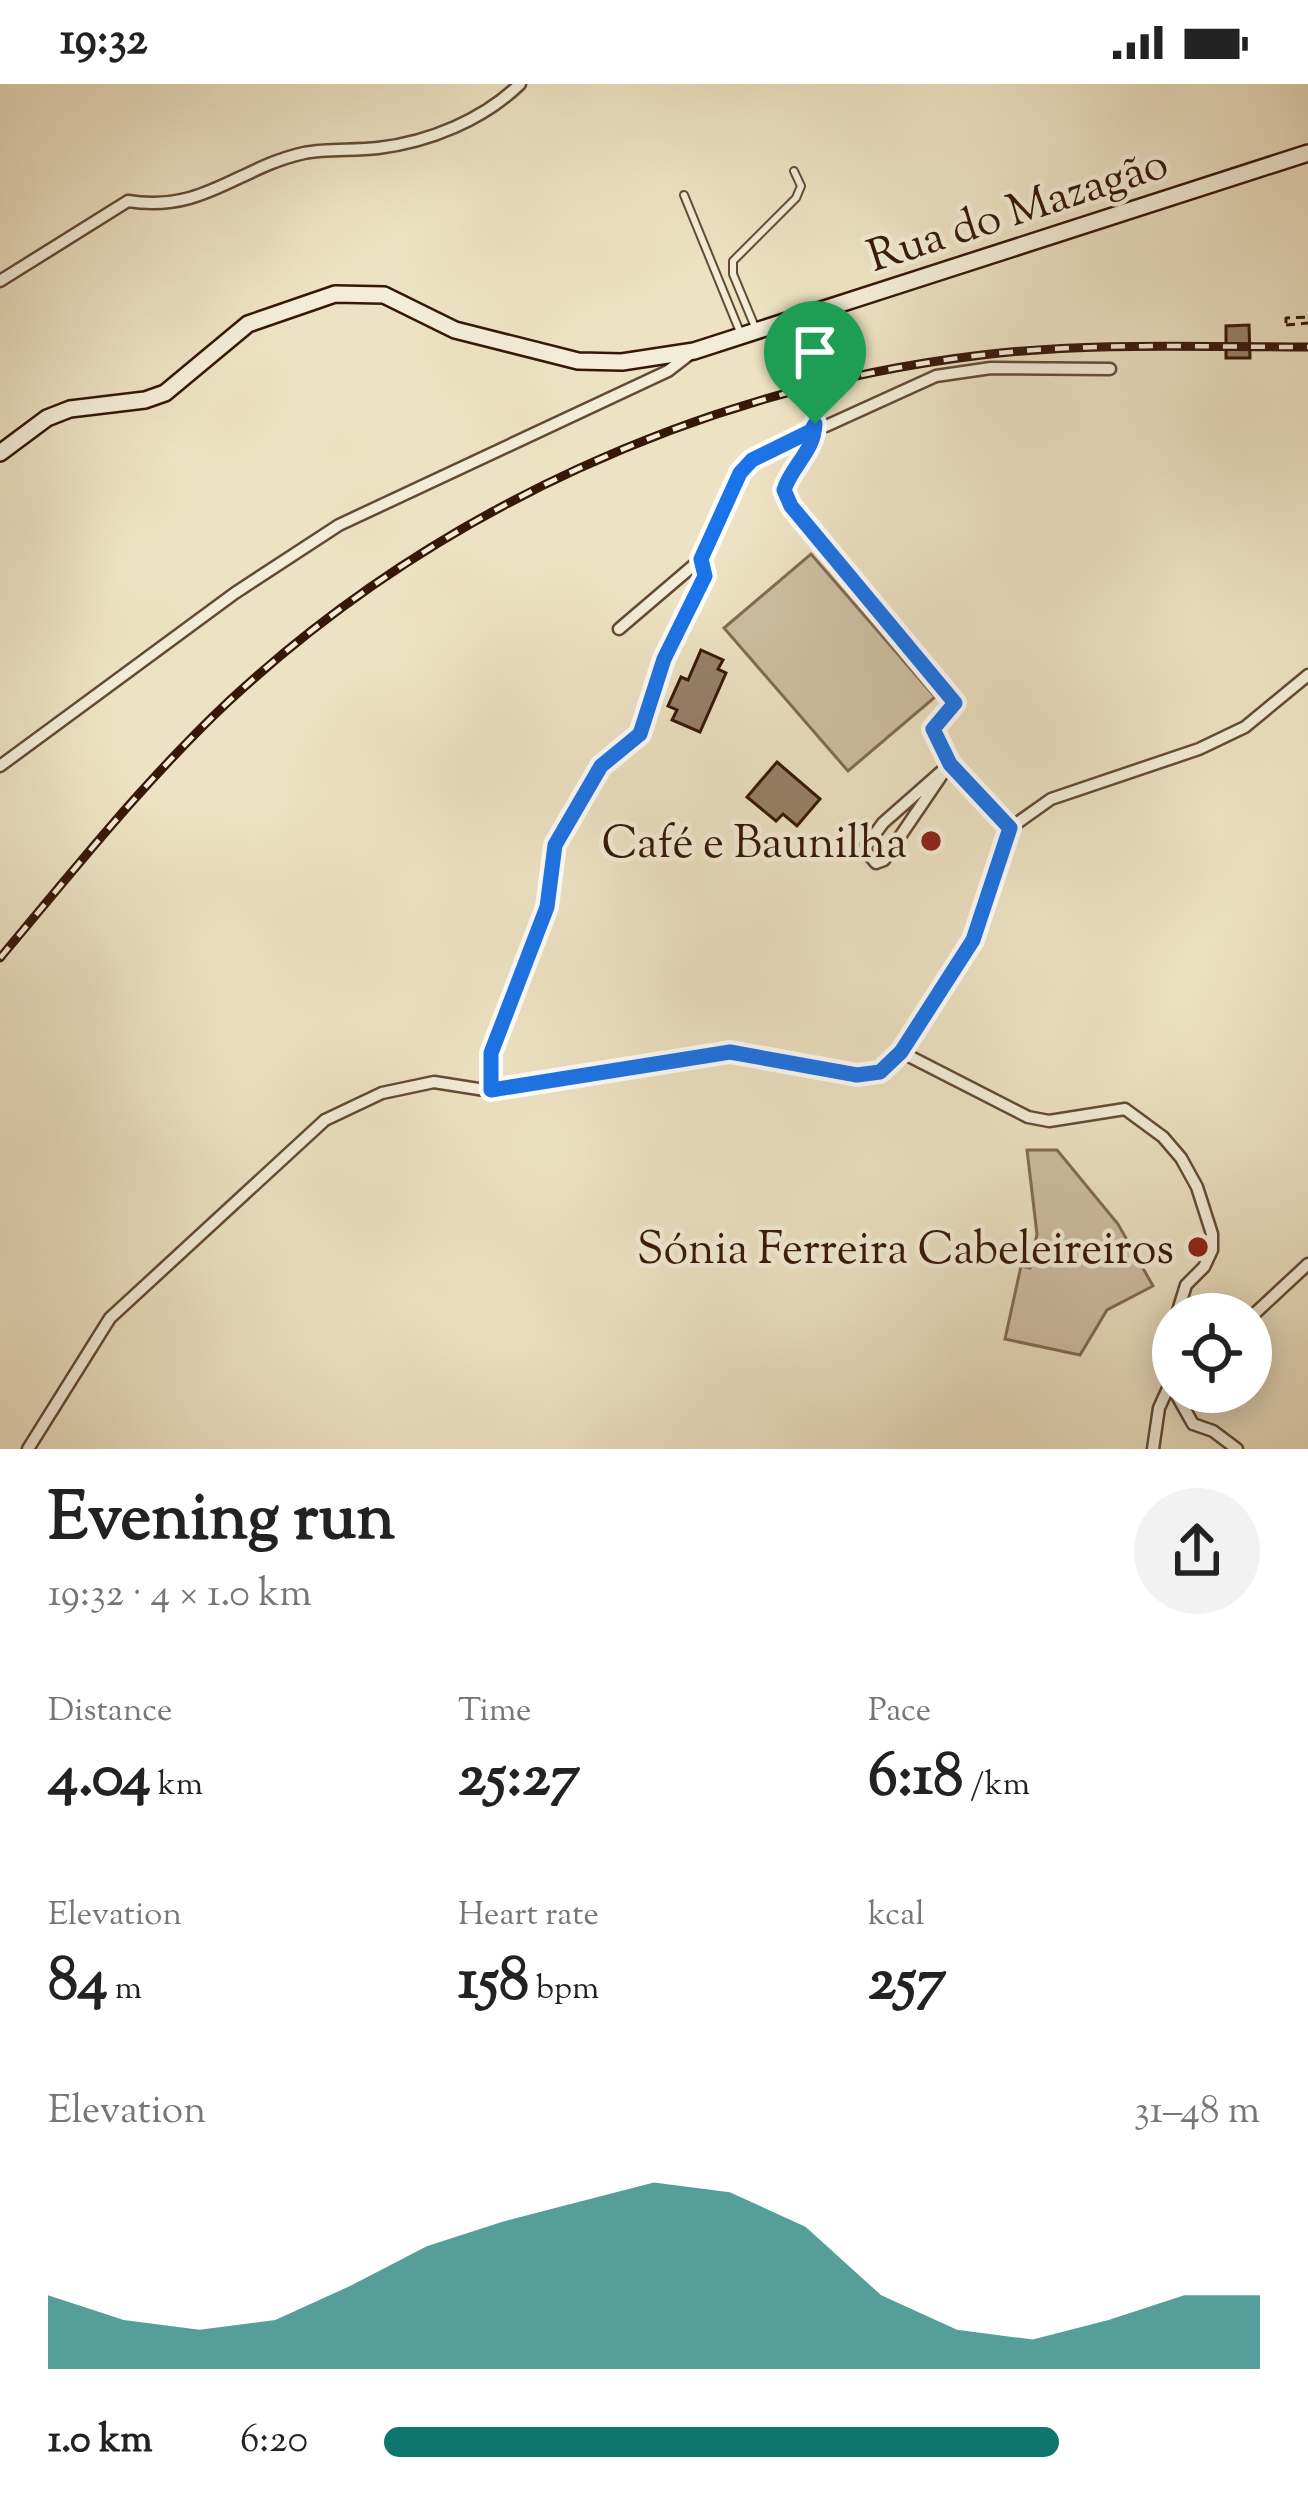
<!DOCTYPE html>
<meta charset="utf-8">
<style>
:root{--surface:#fff;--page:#f2f2f2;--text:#222;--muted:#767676;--accent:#0f766e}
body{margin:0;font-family:"Sorts Mill Goudy",serif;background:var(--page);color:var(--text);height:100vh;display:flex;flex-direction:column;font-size:45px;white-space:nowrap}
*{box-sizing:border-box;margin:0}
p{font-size:39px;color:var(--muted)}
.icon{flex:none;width:66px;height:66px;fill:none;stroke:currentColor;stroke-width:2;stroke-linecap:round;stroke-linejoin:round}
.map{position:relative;height:1365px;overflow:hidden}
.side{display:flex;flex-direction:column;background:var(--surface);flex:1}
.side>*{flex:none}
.tools{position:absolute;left:1152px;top:1209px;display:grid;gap:24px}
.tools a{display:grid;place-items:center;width:120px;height:120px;border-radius:50%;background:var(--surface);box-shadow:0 6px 30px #0003;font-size:60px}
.pin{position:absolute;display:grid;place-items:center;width:102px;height:102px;color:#fff;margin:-123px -51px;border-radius:50% 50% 50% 0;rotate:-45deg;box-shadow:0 0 12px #0007}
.pin .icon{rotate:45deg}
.round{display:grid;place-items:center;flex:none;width:126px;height:126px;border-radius:63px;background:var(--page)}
.summary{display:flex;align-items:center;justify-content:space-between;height:204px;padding:0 48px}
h1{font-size:66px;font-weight:700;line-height:90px}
.metrics{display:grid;grid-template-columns:repeat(3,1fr);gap:18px;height:204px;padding:12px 48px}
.metrics div{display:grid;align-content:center}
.metrics b{font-size:60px;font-weight:700}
.metrics small{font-size:33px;font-weight:400}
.metrics p{font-size:33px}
.chart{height:336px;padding:24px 48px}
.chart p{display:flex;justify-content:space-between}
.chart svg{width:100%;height:216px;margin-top:12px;fill:var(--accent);opacity:.7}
ul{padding:0 48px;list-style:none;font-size:39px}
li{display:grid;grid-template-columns:192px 144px 1fr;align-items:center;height:90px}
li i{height:30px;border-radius:15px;background:var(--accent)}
.status{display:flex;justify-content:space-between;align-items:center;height:84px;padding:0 60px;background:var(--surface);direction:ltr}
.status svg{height:33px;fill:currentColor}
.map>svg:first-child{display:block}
.green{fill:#cebfa3;stroke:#826b55;stroke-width:3}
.building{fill:#968169;stroke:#371707;stroke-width:3}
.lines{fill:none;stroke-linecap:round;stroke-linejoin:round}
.lane-casing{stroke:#644a36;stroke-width:10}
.street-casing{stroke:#644a36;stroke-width:15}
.secondary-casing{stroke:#371707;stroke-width:20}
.path{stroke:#371707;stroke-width:3;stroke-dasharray:9 6;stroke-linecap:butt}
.lane{stroke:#f3ecd8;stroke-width:6}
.street{stroke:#f3ecd8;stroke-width:10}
.secondary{stroke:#f3ecd8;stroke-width:15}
.rail-casing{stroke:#371707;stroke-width:9}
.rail{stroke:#f3ecd8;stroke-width:4.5;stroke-dasharray:14;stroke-linecap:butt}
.street-bridge-casing{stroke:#644a36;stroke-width:15;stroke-linecap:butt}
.street-bridge{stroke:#f3ecd8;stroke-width:10}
.route-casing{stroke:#fff;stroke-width:24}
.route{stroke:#1a73e8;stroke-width:15}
.poi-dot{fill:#8f2418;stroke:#f3ecd8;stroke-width:4.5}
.labels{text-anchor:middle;stroke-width:9;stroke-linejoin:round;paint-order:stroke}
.street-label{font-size:45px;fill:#371707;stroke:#f3ecd8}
.poi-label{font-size:45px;fill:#371707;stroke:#f3ecd8;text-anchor:end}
</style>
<div class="status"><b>19:32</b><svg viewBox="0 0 49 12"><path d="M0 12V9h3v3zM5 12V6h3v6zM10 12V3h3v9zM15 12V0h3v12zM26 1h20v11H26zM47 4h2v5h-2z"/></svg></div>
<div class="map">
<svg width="1308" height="1365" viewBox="0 0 1308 1365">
<rect width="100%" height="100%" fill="#ede2c3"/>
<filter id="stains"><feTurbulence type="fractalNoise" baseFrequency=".00167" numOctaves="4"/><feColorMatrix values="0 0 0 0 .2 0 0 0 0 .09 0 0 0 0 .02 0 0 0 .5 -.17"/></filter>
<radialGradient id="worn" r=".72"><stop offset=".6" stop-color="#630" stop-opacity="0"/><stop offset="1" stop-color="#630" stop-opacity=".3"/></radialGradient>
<path class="green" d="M811,470L935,613L848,687L724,544Z
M1027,1066H1057L1118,1140L1153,1202L1107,1226L1080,1271L1005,1255L1021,1182L1030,1184L1037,1150Z"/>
<path class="building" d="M1249,241L1250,274H1226V242Z
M701,566L723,576L718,585L726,589L700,648L672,636L677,626L668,622L681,593L688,596Z
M777,678L820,715L797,742L783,730L776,737L747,713Z"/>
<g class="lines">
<g class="lane-casing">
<path id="lane" d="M684,111L740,248
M755,243L733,190V177L796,114L801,102L794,87"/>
</g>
<g class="street-casing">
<path id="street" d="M0,197L128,117C204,129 237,84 304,69C327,64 354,67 378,64C429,58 483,36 520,0
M784,237L798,278
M815,343C814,369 791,382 784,406L792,422L955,619L933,645L950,679L1010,744
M619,545L701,475
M0,682L235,509L339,441L668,287L694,267
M942,687L883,739L864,765L876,779L884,776L950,679
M901,968L1028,1033L1049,1037L1125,1025L1163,1053L1181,1074L1197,1103L1212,1150V1166L1204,1183L1186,1201L1177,1230
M491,1007V969L547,823L555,761L601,683L640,649L664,575L705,492L701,475L740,389L752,376L811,347L816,340L826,342L936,292L991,284L1110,285
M1251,1233L1308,1180
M1169,1302L1173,1253
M1175,1308L1193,1340L1213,1347L1237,1365
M28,1365L110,1234L325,1036L382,1009L434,998L491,1007L729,968L858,991L880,987L901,968L973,856L1010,744L1051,715L1199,665L1245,643L1308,591
M1153,1365L1159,1324L1169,1302"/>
</g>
<g class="secondary-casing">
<path id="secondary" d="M0,369L47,334L70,325L145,316L165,309L248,240L335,210L384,211L455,246L578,277L622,278L694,267L1308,69"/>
</g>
<path class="path" d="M1286,239V234L1308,233
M1286,241L1308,239"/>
<use href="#lane" class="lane"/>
<use href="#street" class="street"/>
<use href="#secondary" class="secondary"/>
<g class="rail-casing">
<path id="rail" d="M0,874C74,786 145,696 229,617C435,426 703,304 982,271C1090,258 1200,263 1308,263"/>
</g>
<use href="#rail" class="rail"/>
<g class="street-bridge-casing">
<path id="street-bridge" d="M798,278L814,325"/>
</g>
<use href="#street-bridge" class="street-bridge"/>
</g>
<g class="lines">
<g class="route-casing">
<path id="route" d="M815,340C814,368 792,381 784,406L791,422L955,619L933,645L950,680L1010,744L973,856L901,968L880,988L857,991L730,968L491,1006V969L547,823L555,761L601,682L640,650L664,575L705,492L701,475L740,389L752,376L811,347Z"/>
</g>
<use href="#route" class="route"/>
</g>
<g class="poi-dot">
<circle cx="931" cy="757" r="12"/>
<circle cx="1198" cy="1163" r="12"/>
</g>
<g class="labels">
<g class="street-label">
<text transform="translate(1017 124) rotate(-18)" y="16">Rua do Mazagão</text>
</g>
<g class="poi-label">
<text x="907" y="773">Café e Baunilha</text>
<text x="1174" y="1179">Sónia Ferreira Cabeleireiros</text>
</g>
</g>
<rect width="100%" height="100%" filter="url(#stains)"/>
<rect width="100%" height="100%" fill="url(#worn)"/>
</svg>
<div class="tools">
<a><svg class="icon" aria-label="locate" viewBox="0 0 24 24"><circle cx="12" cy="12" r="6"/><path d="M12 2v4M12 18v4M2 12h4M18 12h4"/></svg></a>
</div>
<div class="pin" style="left:815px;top:340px;background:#1e9e55"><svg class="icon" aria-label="arrive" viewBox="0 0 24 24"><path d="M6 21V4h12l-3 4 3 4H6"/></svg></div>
</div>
<section class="side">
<div class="summary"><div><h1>Evening run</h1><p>19:32 · 4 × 1.0 km</p></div><a class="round"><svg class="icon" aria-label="share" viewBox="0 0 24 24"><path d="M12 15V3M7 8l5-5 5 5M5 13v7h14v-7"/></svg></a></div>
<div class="metrics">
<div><p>Distance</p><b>4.04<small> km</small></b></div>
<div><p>Time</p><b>25:27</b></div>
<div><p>Pace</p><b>6:18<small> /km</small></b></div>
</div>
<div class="metrics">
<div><p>Elevation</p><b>84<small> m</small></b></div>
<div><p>Heart rate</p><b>158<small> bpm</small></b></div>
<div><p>kcal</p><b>257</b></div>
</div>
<div class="chart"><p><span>Elevation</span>31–48 m</p>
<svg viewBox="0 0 160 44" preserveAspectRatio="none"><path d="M0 44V29L10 34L20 36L30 34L40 27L50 19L60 14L70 10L80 6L90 8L100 15L110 29L120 36L130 38L140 34L150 29L160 29V44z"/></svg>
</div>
<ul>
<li><b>1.0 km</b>6:20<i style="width:77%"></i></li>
</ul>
</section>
